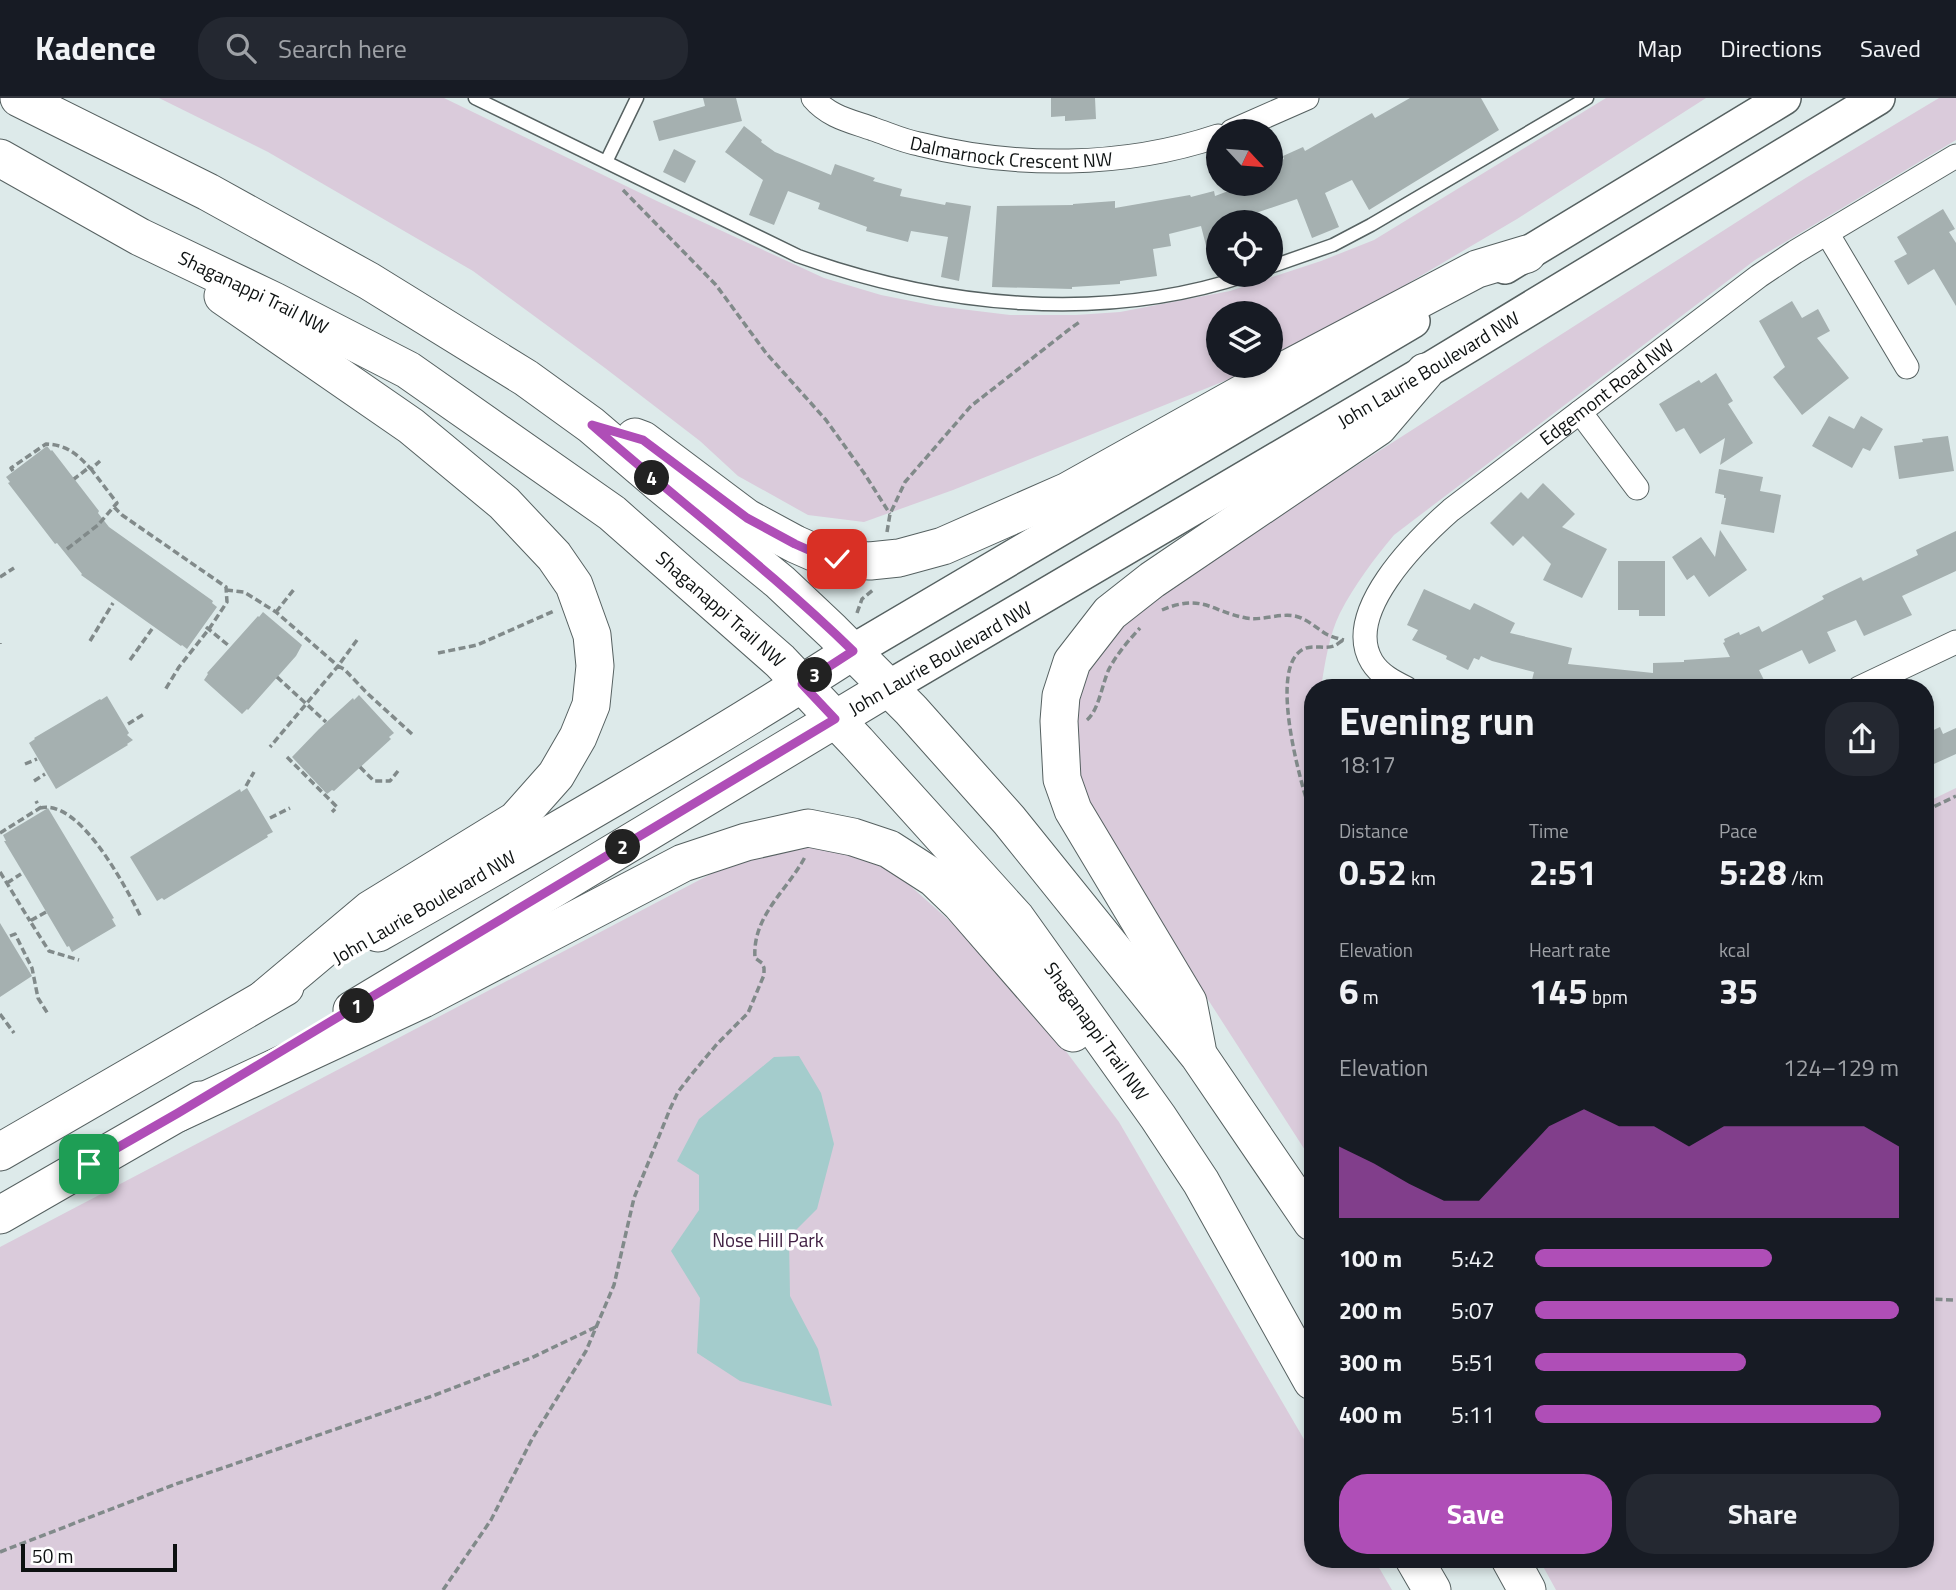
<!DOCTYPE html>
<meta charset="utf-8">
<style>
:root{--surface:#171b24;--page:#242831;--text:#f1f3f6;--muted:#9ea1a6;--line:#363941;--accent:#af4eb7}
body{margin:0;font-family:"Titillium Web",sans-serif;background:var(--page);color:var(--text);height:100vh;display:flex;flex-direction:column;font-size:26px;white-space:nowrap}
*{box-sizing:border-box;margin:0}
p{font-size:23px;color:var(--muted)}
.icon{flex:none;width:38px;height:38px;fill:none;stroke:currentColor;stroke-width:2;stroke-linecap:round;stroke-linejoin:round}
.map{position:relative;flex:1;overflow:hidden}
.panel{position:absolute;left:1304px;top:581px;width:630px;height:889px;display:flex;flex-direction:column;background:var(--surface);border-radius:28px;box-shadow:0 4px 10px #0003}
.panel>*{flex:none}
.needle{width:46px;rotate:116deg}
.controls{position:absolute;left:1206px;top:21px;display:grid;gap:14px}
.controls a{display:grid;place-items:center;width:77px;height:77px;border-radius:50%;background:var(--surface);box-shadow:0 4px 10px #0003;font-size:35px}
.scale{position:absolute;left:21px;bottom:18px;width:156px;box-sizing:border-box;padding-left:7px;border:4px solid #0d1111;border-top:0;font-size:19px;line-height:24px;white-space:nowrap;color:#0d1111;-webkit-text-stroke:5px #fff;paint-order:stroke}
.pin{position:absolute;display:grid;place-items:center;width:60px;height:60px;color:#fff;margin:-30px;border-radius:14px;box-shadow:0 4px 10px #0006}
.km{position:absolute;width:35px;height:35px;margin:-18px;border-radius:50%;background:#222;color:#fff;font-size:19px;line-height:35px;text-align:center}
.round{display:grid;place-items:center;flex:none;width:74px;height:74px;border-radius:28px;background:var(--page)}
.headline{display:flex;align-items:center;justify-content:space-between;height:119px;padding:0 35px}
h1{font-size:38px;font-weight:700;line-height:52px}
.metrics{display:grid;grid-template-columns:repeat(3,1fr);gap:10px;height:119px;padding:7px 35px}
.metrics div{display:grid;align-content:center}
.metrics b{font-size:35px;font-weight:700}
.metrics small{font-size:19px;font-weight:400}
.metrics p{font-size:19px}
.chart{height:196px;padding:14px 35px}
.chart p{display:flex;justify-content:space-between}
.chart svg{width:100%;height:126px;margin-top:7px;fill:var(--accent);opacity:.7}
.action{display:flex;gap:14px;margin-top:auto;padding:14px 35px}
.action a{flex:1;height:80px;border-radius:28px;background:var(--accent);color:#fff;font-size:28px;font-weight:700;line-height:80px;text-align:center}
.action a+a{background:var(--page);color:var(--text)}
ul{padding:0 35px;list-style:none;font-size:23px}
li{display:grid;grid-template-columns:112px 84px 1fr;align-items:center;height:52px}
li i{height:18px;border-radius:9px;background:var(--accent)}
header{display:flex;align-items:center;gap:42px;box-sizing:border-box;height:98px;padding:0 35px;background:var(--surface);border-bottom:2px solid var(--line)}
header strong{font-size:33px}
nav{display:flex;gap:38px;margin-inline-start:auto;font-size:24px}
.search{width:490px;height:63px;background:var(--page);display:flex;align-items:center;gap:18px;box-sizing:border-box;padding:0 24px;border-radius:28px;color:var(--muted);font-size:26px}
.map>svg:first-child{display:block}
.green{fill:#dacbdb}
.water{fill:#a4cccc}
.building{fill:#a5b0b0}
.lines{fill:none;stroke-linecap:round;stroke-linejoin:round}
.service-casing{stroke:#566161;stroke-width:15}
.minor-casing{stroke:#566161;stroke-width:25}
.secondary-casing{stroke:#566161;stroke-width:36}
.primary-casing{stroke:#566161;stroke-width:39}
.path{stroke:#818a8a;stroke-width:3.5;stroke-dasharray:7 3.5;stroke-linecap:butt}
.service{stroke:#fff;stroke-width:12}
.minor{stroke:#fff;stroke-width:23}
.secondary{stroke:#fff;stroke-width:33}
.primary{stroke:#fff;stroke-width:37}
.route-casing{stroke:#fff;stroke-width:14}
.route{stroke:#af4eb7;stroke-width:9}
.labels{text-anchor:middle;stroke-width:7;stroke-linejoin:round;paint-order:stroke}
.street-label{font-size:19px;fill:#0d1111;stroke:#fff}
.park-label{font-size:19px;fill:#412143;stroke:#fff}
</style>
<header>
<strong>Kadence</strong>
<div class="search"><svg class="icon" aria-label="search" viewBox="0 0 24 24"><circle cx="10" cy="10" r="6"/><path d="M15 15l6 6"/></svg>Search here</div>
<nav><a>Map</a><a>Directions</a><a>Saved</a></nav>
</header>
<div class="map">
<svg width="1956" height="1492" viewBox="0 0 1956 1492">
<rect width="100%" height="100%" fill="#ddeaea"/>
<path class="green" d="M159,0H444L659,104L824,180L881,197L936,208L1010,217H1076L1120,214L1230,193L1321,163L1374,142L1606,0H1706L1517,121L1378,203L1271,261L1270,215H1218V268H1258L1242,276L953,392L864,424L808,417L738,378L700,343L605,270L473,173L268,54Z
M1939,0H1956V42L1755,162L1394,437C1374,461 1355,486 1340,515C1329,537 1325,565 1321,590H1312V1063L1178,855L1089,710L1073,652L1080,591L1095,560L1134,510L1804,81Z
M1956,690V1492H1556L1539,1461H1925V705Z
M791,750H815L873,762L898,777L1005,872L1119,1024L1312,1355V1461H1374L1392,1492H0V1149L747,757Z"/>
<path class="water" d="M799,958L821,995L834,1046L817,1111L789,1139L790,1198L818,1251L832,1308L740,1283L697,1255L700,1200L671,1153L699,1112V1077L677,1063L699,1021L774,959Z"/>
<path class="building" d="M703,0H736L742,23L659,43L653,23L705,8Z
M1051,0H1095L1096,21L1065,23V18L1051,19Z
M1410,0H1481L1499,32L1369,112L1352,82L1325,95L1339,129L1312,140L1297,101L1229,124H1218V170L1212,171L1201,128L1169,136L1171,148L1153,151L1157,178L1120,183V186L1072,189V191L992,189L997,108L1073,107V106L1115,103V110L1190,97L1191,99L1214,93L1215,98L1247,86H1270V67L1284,61L1283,58L1303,49L1305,53L1372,15L1375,20Z
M744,28L762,42L761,44L775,54L831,77L835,66L875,80L873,83L902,91L900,98L945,107L946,104L971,108L959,183L941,179L948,139L911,133L908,144L866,133L867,129L818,111L820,105L788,93L774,127L749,117L763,82L725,54Z
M674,51L696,63L685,85L663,74Z
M1943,111L1955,131L1949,134L1956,145V208L1934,171L1908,187L1894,163L1907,156L1897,139Z
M1792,203L1802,220L1818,211L1830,233L1817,240L1849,280L1802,317L1773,279L1785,269L1759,223Z
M1716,275L1733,303L1728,306L1753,345L1720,367L1725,340L1700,356L1684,330L1676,334L1659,306L1699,282L1701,285Z
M1829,318L1854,331L1861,318L1883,331L1870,353L1863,350L1852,370L1812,348Z
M1948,338L1954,373L1899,381L1894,348L1923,344L1922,341Z
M47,348L51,353L52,352L99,413L98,415L109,429L213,503L212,505L217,509L187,551L182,547L181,548L81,477L82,476L57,445L55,446L8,385L10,384L6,379Z
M1719,371L1763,379L1760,393L1781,397L1774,435L1721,426L1726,400H1724V397L1715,395Z
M1543,385L1575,416L1562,429L1607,451L1582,500L1543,482L1551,466L1523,438L1513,448L1490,425L1521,394L1528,401Z
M1720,432L1747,472L1709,499L1694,477L1687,482L1672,459L1701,439L1715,459Z
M1956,433V473L1902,498L1912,517L1864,538L1856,522L1827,534L1836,553L1809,566L1802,552L1759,572L1765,584L1754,590H1530L1534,574L1492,563L1481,558L1479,562L1474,560L1468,572L1446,561L1447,558L1412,542L1418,532L1407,527L1424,491L1470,512L1474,505L1515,525L1510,535L1572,550L1568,566L1653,575V565L1684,564V562L1730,559L1723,545L1725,544L1724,541L1739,534L1740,537L1759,528L1762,534L1824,501L1822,498L1861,479L1863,483L1918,457L1916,452Z
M1618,463H1665V518H1639V512H1618Z
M263,514L302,547L296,558L248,612L247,611L242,616L204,582L208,576L207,575L258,518L259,519Z
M359,597L394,635L389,639L391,641L367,663L334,693L332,692L327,696L292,659L319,631L353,600L354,602Z
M107,598L129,635L127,637L133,642L127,646L128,647L56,691L29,645L35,641L34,640L100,601L101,602Z
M1940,629L1943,636L1956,630V656L1925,670V636Z
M247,690L273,734L267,737L268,739L164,802L162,800L157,803L130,759L240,691L241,694Z
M48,710L114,820L112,821L116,828L72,854L69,848L67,849L28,783L4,743H6L3,737Z
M0,825L32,878L0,899Z"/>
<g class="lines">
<g class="service-casing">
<path id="service" d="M475,0L798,158C940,209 1103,226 1248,177
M606,64L637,0
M1270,169L1333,147L1371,127L1587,0"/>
</g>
<g class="minor-casing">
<g id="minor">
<path id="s1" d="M813,0C829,19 851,23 873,31C888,36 903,43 919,46C1015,70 1123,70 1218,38"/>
<path d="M1232,33L1307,0"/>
<path d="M1827,135L1907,269"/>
<path d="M1580,314L1637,390"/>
<path id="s2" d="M1406,590C1394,584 1380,577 1372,564C1342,515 1417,442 1451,412L1759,178L1795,154L1956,58"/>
<path d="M1859,590L1956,544"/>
</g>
</g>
<g class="secondary-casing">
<g id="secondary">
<path d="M1505,169L1784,0"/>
<path d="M853,553L1413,223"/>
<path id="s3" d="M889,589L1425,274L1878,0"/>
</g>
</g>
<g class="primary-casing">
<g id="primary">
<path d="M19,0L208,94L369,183L526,280L591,327L660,386L780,484L832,533L911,612L1009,722L1199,958L1312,1124"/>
<path id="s4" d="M0,60L140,139L274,203L408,272L612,415L780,563L857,644L1016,820L1158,1019L1201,1084L1312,1283"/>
<path d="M223,198L411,328L504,405L554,458L574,487L592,537L595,568L591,607L578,639L556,677L516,722L371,811L265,900"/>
<path d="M635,339L643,342L747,420L795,446L820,457L837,461L870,463L899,460L943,448L1068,393L1274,278L1477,171L1527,156"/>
<path d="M378,835C538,744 698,653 853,553"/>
<path d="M352,912L889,589"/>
<path d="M1197,950L1188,904L1073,712L1062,681L1059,623L1061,598L1072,564L1110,515L1152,482L1378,329L1425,274"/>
<path d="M178,1015L423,901L683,765L746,744L808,730L853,739L889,751L934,780L961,806L1073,935"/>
<path d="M0,1054L285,889"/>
<path d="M0,1117L200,1002"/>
<path d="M1414,1461L1432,1492"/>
<path d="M1510,1461L1527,1492"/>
</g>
</g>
<path class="path" d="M623,92L716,187L766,255L826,322L864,375L890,416
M13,373L11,370L46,346C67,347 77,356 91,371L100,363
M114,409L122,417L226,489L227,504L209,531L179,569L165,592
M887,434L890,416L905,384L971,308L1071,230L1081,223
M67,451L98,427L117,405L91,371H87L74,381
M0,479L14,470
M226,492L244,494L276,514L338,568L270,649
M1162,512C1202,495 1210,513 1246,520C1262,523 1279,515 1295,518C1308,521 1317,531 1328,537C1333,539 1339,541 1344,542
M276,514L295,490
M857,515L862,501L873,492
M206,529L228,547
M357,542L338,568L344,571L368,596L412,636
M90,543L113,505
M0,545V546
M438,555L477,547L554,513
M130,562L152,531
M277,579L326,624
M1087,622C1099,612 1102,586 1109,571C1117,556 1128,543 1140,530
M128,626L144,616
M287,659L337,709L332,714
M25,666L37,661
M360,669L374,683H390L398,673
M34,683L45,676
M246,688L254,674
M40,710C80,700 126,790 141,819
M1925,713L1956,698
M1312,719C1301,687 1271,581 1298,555C1309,544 1323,552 1334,548C1337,547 1340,544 1343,542
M270,720L290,710
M0,735L40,710L36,703
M0,774L30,823
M7,785L21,776
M46,814L30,823L49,853L79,862
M10,838L15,836L32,870L38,900L48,916
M0,916L14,935
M1925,1201L1956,1202
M0,1454L176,1386L435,1297L531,1260L596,1229
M443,1492L491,1422L532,1341L586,1253L614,1187L634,1100L670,1011L678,994L691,977L717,946L748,915L764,877V870L762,865L755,860C752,818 787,793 805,759"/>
<use href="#service" class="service"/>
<use href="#minor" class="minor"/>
<use href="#secondary" class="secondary"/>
<use href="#primary" class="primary"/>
</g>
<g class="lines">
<g class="route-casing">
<path id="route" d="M89,1066L178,1015L835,621L802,586L853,553C770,472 678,403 592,327L643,342L747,420L795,446L820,457L837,461"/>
</g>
<use href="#route" class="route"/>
</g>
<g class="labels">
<g class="street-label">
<text dy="7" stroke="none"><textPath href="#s1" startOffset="210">Dalmarnock Crescent NW</textPath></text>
<text dy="7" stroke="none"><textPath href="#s4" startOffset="287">Shaganappi Trail NW</textPath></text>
<text dy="7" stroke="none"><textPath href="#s3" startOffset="626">John Laurie Boulevard NW</textPath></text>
<text dy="7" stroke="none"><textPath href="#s2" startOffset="422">Edgemont Road NW</textPath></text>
<text dy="7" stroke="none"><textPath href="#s4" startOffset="854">Shaganappi Trail NW</textPath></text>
<text transform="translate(940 560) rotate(-30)" y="7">John Laurie Boulevard NW</text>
<text transform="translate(424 809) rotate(-30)" y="7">John Laurie Boulevard NW</text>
<text dy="7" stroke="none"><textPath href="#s4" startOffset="1421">Shaganappi Trail NW</textPath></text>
</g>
<g class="park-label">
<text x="768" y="1149">Nose Hill Park</text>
</g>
</g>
</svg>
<div class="controls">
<a><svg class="needle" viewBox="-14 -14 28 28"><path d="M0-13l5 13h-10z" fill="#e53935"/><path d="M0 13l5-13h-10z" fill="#9ea1a6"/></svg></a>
<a><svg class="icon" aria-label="locate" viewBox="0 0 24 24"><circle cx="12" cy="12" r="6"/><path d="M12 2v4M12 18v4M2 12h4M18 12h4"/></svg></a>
<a><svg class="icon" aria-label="layers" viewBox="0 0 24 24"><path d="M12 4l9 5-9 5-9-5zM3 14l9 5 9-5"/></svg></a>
</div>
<div class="scale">50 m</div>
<div class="pin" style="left:89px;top:1066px;background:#1e9e55"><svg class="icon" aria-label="arrive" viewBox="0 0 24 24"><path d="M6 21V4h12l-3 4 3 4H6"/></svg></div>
<div class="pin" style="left:837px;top:461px;background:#d93025"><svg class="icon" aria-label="check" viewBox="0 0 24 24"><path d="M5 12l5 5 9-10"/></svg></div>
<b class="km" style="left:357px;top:908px">1</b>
<b class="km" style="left:623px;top:749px">2</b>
<b class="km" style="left:815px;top:577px">3</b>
<b class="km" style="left:652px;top:380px">4</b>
<section class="panel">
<div class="headline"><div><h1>Evening run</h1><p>18:17</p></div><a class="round"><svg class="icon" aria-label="share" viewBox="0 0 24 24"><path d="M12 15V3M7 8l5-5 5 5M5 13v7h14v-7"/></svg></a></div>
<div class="metrics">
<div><p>Distance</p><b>0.52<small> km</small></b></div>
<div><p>Time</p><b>2:51</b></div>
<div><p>Pace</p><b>5:28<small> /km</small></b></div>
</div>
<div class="metrics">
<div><p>Elevation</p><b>6<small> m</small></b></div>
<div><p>Heart rate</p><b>145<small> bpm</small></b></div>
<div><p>kcal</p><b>35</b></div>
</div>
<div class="chart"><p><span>Elevation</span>124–129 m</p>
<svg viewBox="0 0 160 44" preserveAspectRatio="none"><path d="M0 44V19L10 25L20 32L30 38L40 38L50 25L60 12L70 6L80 12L90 12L100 19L110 12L120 12L130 12L140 12L150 12L160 19V44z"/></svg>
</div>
<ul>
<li><b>100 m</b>5:42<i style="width:65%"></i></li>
<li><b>200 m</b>5:07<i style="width:100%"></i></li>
<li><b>300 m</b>5:51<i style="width:58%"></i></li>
<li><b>400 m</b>5:11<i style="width:95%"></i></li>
</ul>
<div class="action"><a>Save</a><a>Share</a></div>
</section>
</div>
